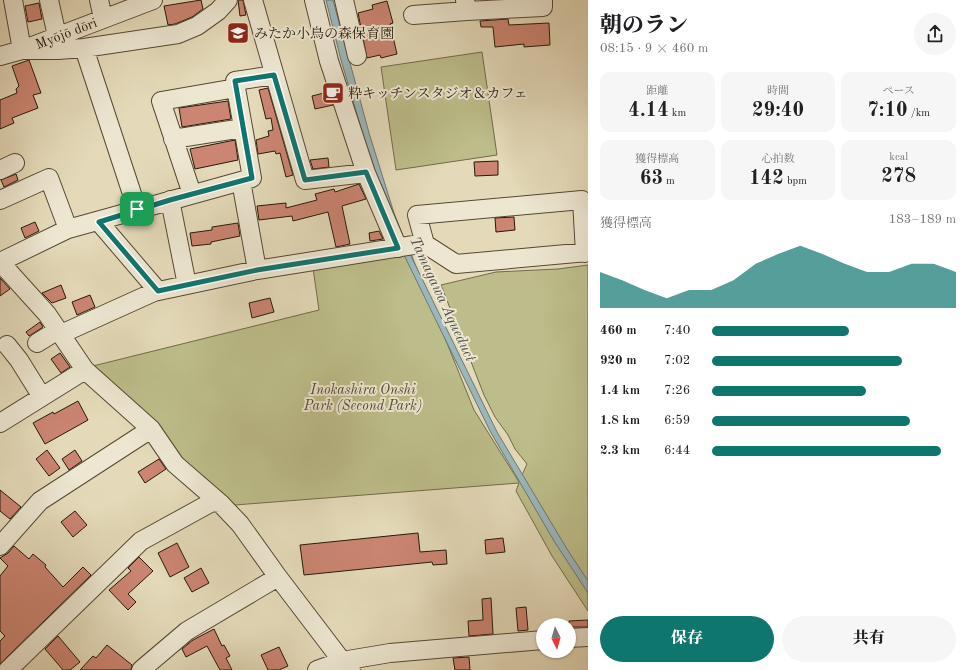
<!DOCTYPE html>
<html lang="ja">
<meta charset="utf-8">
<style>
:root{--surface:#fff;--page:#f6f6f6;--text:#202124;--muted:#757577;--accent:#0f766e}
body{margin:0;font-family:"Old Standard TT","Noto Serif JP",serif;background:var(--page);color:var(--text);height:100vh;display:flex;flex-direction:column;font-size:15px;white-space:nowrap}
*{box-sizing:border-box;margin:0}
p{font-size:13px;color:var(--muted)}
.icon{flex:none;width:22px;height:22px;fill:none;stroke:currentColor;stroke-width:2;stroke-linecap:round;stroke-linejoin:round}
.map{position:relative;flex:1;overflow:hidden}
.side{display:flex;flex-direction:column;background:var(--surface);width:380px}
.side>*{flex:none}
.needle{width:26px;rotate:175deg}
.controls{position:absolute;left:536px;top:618px;display:grid;gap:8px}
.controls a{display:grid;place-items:center;width:40px;height:40px;border-radius:50%;background:var(--surface);box-shadow:0 1px 3px #0004;font-size:20px}
.pin{position:absolute;display:grid;place-items:center;width:34px;height:34px;color:#fff;margin:-17px;border-radius:8px;box-shadow:0 2px 6px #0006}
.round{display:grid;place-items:center;flex:none;width:42px;height:42px;border-radius:21px;background:var(--page)}
.head{display:flex;align-items:center;justify-content:space-between;height:68px;padding:0 12px}
h1{font-size:22px;font-weight:800;line-height:30px}
.figures{display:grid;grid-template-columns:repeat(3,1fr);gap:6px;height:68px;padding:4px 12px}
.figures div{display:grid;align-content:center;border-radius:10px;background:var(--page);text-align:center}
.figures b{font-size:20px;font-weight:800}
.figures small{font-size:11px;font-weight:400}
.figures p{font-size:11px}
.chart{height:112px;padding:8px 12px}
.chart p{display:flex;justify-content:space-between}
.chart svg{width:100%;height:72px;margin-top:4px;fill:var(--accent);opacity:.7}
.action{display:flex;gap:8px;margin-top:auto;padding:8px 12px}
.action a{flex:1;height:46px;border-radius:24px;background:var(--accent);color:#fff;font-size:16px;font-weight:800;line-height:46px;text-align:center}
.action a+a{background:var(--page);color:var(--text)}
ul{padding:0 12px;list-style:none;font-size:13px}
li{display:grid;grid-template-columns:64px 48px 1fr;align-items:center;height:30px}
li i{height:10px;border-radius:5px;background:var(--accent)}
main{display:flex;flex:1;min-height:0}
.map>svg:first-child{display:block}
.green{fill:#bcbd8a;stroke:#726a4a}
.water{fill:#9cb7bb;stroke:#6d7774}
.building{fill:#cb8572;stroke:#271809}
.lines{fill:none;stroke-linecap:round;stroke-linejoin:round}
.minor-casing{stroke:#564835;stroke-width:20}
.minor{stroke:#ede7d2;stroke-width:18}
.route-casing{stroke:#fff;stroke-width:8}
.route{stroke:#0f766e;stroke-width:5}
.labels{text-anchor:middle;stroke-width:4;stroke-linejoin:round;paint-order:stroke}
.street-label{font-size:14px;fill:#271809;stroke:#ede7d2}
.poi-label{font-size:14px;fill:#271809;stroke:#ede7d2;text-anchor:start}
.park-label{font-size:14px;font-style:italic;fill:#544a30;stroke:#ede7d2}
.water-label{font-size:15px;font-style:italic;fill:#505047;stroke:#ede7d2}
</style>
<main>
<div class="map">
<svg width="588" height="670" viewBox="0 0 588 670">
<rect width="100%" height="100%" fill="#e4dab9"/>
<filter id="stains"><feTurbulence type="fractalNoise" baseFrequency=".005" numOctaves="4"/><feColorMatrix values="0 0 0 0 .2 0 0 0 0 .09 0 0 0 0 .02 0 0 0 .5 -.17"/></filter>
<radialGradient id="worn" r=".72"><stop offset=".6" stop-color="#630" stop-opacity="0"/><stop offset="1" stop-color="#630" stop-opacity=".3"/></radialGradient>
<path class="green" d="M482,52L497,155L396,170L381,67Z
M409,249L474,410L519,482L527,464L515,449L508,435L495,417L484,395L441,285L496,272L558,269L588,265V611L552,556L516,491L519,483L209,507L93,366L319,310L313,268Z"/>
<path class="water" d="M326,0H333L369,133L394,213L410,254L497,432L567,549L588,581V593L554,541L490,431L404,255L376,179L341,60Z"/>
<path class="building" d="M201,0L203,9L192,17L175,24L168,25L164,6Z
M238,0H243L246,15L240,16Z
M387,1L393,23L390,24L397,54L381,58L380,55L367,58L358,13L373,9L372,5Z
M39,3L42,19L28,22L25,6Z
M508,19L509,25L549,23L550,45L524,47V44L495,47L493,27H481L480,21Z
M29,60L41,93L33,95L38,108L12,118L14,123L0,129V100L17,93L16,89L19,86L12,66Z
M268,88L293,175L286,177L280,153L276,154L275,151L258,154L256,140L269,136L268,131L273,130L271,118L266,119L259,90Z
M328,92L333,105L315,109L312,96Z
M228,101L231,119L182,127L179,108Z
M235,140L238,160L195,169L190,149Z
M328,158L329,167L313,169L310,160Z
M498,161V175L475,176L474,162Z
M16,174L18,180L4,187L1,180Z
M359,184L366,199L342,206L350,244L336,247L328,212L293,221L292,216L259,220L257,206L286,203V208L317,200L315,194L334,189L335,192Z
M514,217L515,230L496,232L495,218Z
M35,222L39,231L25,238L21,228Z
M238,223L240,236L211,242V244L192,246L190,233L212,230V227Z
M379,231L383,239L370,241L369,233Z
M0,278L10,289L0,296Z
M61,285L66,298L52,303L42,293Z
M90,295L95,307L77,315L72,302Z
M270,298L274,312L252,318L249,303Z
M40,322L43,327L29,336L26,332Z
M60,353L70,367L61,373L51,359Z
M78,401L88,420L45,444L33,423L53,412L54,414Z
M47,450L60,468L49,476L36,459Z
M75,450L82,461L69,470L62,459Z
M159,459L166,469L145,483L138,472Z
M0,490L21,507L10,519L0,511Z
M75,511L87,525L73,537L61,522Z
M418,533L420,552L446,550L447,564L433,565L432,562L304,575L300,545Z
M503,538L505,552L486,554L485,540Z
M177,543L189,567L170,577L158,553Z
M14,546L29,559L33,554L46,565L45,567L63,587L83,567L91,575L0,664V641L5,636L0,631V576L8,566L0,558L8,553Z
M139,557L153,571L128,594L136,602L128,610L109,590L131,571L128,568Z
M201,568L209,583L192,592L184,578Z
M491,598L493,634L469,636L468,621L483,620L482,599Z
M526,607L528,630L518,631L516,608Z
M588,620V627H569V621Z
M214,629L222,646L224,645L230,656L226,658L232,670H220L207,646L186,657L182,649L193,640Z
M58,636L80,662L70,670H63L45,649Z
M107,645L132,665L131,670H80L93,656L96,658Z
M279,647L288,666L279,670H268L261,655Z
M469,657L470,670H455L453,658Z"/>
<g class="lines">
<g class="minor-casing">
<path id="minor" d="M13,0L22,50H58L84,48L178,34L197,26L218,11L228,0
M49,0L57,36
M99,0L103,18
M253,0L305,180L366,173
M314,0L329,61L366,173L398,248
M344,0L357,56
M465,0L467,11L543,7V0
M413,15L467,11
M84,48L137,209
M0,56L22,50L153,0
M173,139L243,128
M0,170L15,163
M241,181L257,270
M192,194L161,101L236,88L235,81L274,75
M0,200L49,178L68,229
M170,200L187,285
M99,222L158,291
M425,244L417,215L582,200L585,253
M0,262L47,314L85,370L151,429L175,464L220,503L240,524L278,577L342,661L351,670
M0,262L68,229L252,178L236,88
M61,334L154,292L257,270L420,244H425L456,264L588,252
M37,343L58,330
M7,345L19,360L42,397
M0,423L85,370
M0,546L40,501L151,429
M569,638L588,637
M8,670L141,541L212,502L220,503
M141,670L187,631L278,577
M317,670L342,661L390,653L543,640"/>
</g>
<use href="#minor" class="minor"/>
</g>
<g class="lines">
<g class="route-casing">
<path id="route" d="M274,75L305,180L366,172L398,248L257,270L158,291L99,222L170,200L252,178L235,81Z"/>
</g>
<use href="#route" class="route"/>
</g>
<defs>
<g id="school-square" transform="scale(1.15)"><rect x="-9" y="-9" width="18" height="18" rx="4" fill="#8f2418" stroke="#ede7d2"/><path d="M0-5L7-2L0 1L-7-2ZM-4 1L0 2.5L4 1V4Q0 6-4 4Z" fill="#fff"/></g>
<g id="cafe-square" transform="scale(1.15)"><rect x="-9" y="-9" width="18" height="18" rx="4" fill="#8f2418" stroke="#ede7d2"/><path d="M-5.5-4.5H6V0H3Q3 3.5 0 3.5H-2.5Q-5.5 3.5-5.5 0ZM3-3.2v2h1.7v-2ZM-6 4.5H4V6H-6Z" fill="#fff"/></g>
</defs>
<g fill-rule="evenodd">
<use href="#school-square" x="238" y="33"/>
<use href="#cafe-square" x="333" y="93"/>
</g>
<g class="labels">
<g class="street-label">
<text transform="translate(66 33) rotate(-21)" y="5">Myōjō dōri</text>
</g>
<g class="poi-label">
<text x="254" y="38">みたか小鳥の森保育園</text>
<text x="348" y="98">粋キッチンスタジオ＆カフェ</text>
</g>
<g class="park-label">
<text x="363" y="394">Inokashira Onshi<tspan x="363" dy="16">Park (Second Park)</tspan></text>
</g>
<g class="water-label">
<text transform="translate(443 299) rotate(65)" y="5">Tamagawa Aqueduct</text>
</g>
</g>
<rect width="100%" height="100%" filter="url(#stains)"/>
<rect width="100%" height="100%" fill="url(#worn)"/>
</svg>
<div class="controls">
<a><svg class="needle" viewBox="-14 -14 28 28"><path d="M0-13l5 13h-10z" fill="#e53935"/><path d="M0 13l5-13h-10z" fill="#757577"/></svg></a>
</div>
<div class="pin" style="left:137px;top:209px;background:#1e9e55"><svg class="icon" aria-label="arrive" viewBox="0 0 24 24"><path d="M6 21V4h12l-3 4 3 4H6"/></svg></div>
</div>
<section class="side">
<div class="head"><div><h1>朝のラン</h1><p>08:15 · 9 × 460 m</p></div><a class="round"><svg class="icon" aria-label="share" viewBox="0 0 24 24"><path d="M12 15V3M7 8l5-5 5 5M5 13v7h14v-7"/></svg></a></div>
<div class="figures">
<div><p>距離</p><b>4.14<small> km</small></b></div>
<div><p>時間</p><b>29:40</b></div>
<div><p>ペース</p><b>7:10<small> /km</small></b></div>
</div>
<div class="figures">
<div><p>獲得標高</p><b>63<small> m</small></b></div>
<div><p>心拍数</p><b>142<small> bpm</small></b></div>
<div><p>kcal</p><b>278</b></div>
</div>
<div class="chart"><p><span>獲得標高</span>183–189 m</p>
<svg viewBox="0 0 160 44" preserveAspectRatio="none"><path d="M0 44V22L10 27L20 33L30 38L40 33L50 33L60 27L70 17L80 11L90 6L100 11L110 17L120 22L130 22L140 17L150 17L160 22V44z"/></svg>
</div>
<ul>
<li><b>460 m</b>7:40<i style="width:56%"></i></li>
<li><b>920 m</b>7:02<i style="width:78%"></i></li>
<li><b>1.4 km</b>7:26<i style="width:63%"></i></li>
<li><b>1.8 km</b>6:59<i style="width:81%"></i></li>
<li><b>2.3 km</b>6:44<i style="width:94%"></i></li>
</ul>
<div class="action"><a>保存</a><a>共有</a></div>
</section>
</main>
